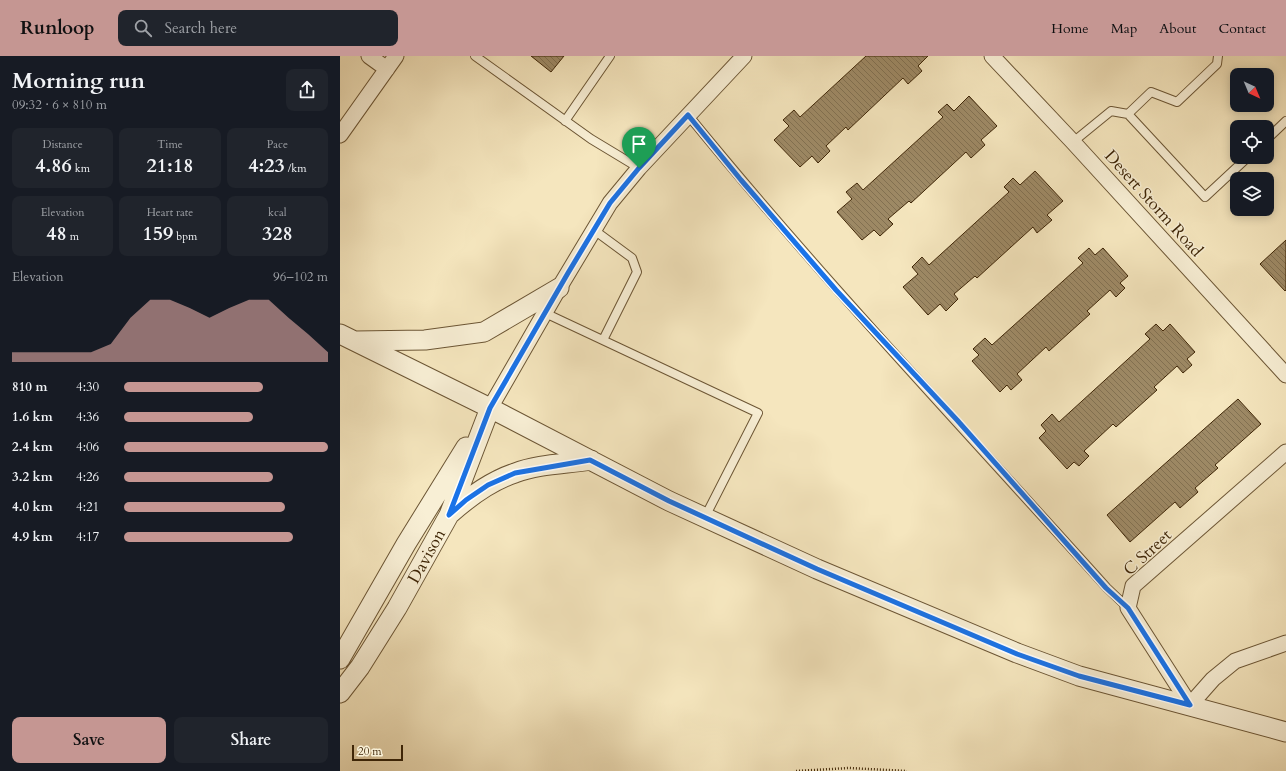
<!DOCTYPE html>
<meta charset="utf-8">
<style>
:root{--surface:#171b24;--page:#20242c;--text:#f1f3f6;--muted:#9ea1a6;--accent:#c59692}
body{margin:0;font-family:Cardo,serif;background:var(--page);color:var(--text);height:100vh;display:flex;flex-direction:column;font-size:15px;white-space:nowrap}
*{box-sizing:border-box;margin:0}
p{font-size:13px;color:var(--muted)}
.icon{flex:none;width:22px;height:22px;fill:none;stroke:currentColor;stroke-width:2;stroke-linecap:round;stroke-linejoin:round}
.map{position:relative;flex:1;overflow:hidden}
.panel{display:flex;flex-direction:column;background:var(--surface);width:340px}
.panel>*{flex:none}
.needle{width:26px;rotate:136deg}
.buttons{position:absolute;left:890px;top:12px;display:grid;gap:8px}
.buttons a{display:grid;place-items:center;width:44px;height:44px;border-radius:8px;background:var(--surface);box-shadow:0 2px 10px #0003;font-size:20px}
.scale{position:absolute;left:12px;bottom:10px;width:51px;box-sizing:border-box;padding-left:4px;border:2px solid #3f2607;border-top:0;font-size:11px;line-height:14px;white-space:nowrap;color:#3f2607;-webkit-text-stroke:3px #f8efd5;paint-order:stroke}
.pin{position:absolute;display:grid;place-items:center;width:34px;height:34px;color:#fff;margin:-41px -17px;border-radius:50% 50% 50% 0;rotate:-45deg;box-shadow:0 0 4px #0007}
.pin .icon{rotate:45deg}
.round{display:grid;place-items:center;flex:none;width:42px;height:42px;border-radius:8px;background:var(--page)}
.headline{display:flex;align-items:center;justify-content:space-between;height:68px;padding:0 12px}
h1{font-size:22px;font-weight:600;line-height:30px}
.metrics{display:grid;grid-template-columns:repeat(3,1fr);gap:6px;height:68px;padding:4px 12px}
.metrics div{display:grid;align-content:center;border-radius:8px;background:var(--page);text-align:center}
.metrics b{font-size:20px;font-weight:600}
.metrics small{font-size:11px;font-weight:400}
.metrics p{font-size:11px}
.chart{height:112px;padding:8px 12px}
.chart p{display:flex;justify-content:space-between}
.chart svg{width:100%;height:72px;margin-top:4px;fill:var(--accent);opacity:.7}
.primary-button{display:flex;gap:8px;margin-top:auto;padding:8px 12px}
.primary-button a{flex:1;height:46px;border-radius:8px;background:var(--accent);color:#111;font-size:16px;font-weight:600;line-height:46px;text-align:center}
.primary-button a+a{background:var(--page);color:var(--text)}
ul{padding:0 12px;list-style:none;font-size:13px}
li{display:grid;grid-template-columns:64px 48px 1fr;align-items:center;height:30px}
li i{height:10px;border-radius:5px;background:var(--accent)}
header{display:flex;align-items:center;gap:24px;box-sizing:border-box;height:56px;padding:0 20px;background:var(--accent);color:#111}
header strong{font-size:19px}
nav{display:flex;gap:22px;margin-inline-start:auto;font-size:14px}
.search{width:280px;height:36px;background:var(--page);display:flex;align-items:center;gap:10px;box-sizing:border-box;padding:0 14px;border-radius:8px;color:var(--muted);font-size:15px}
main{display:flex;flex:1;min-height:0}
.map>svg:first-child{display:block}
.building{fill:url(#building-back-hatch);stroke:#3f2607}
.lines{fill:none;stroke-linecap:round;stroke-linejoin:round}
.service-casing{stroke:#6c5635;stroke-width:10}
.minor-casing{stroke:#6c5635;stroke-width:17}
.tertiary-casing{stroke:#6c5635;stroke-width:21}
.path{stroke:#3f2607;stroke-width:2.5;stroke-dasharray:1 2;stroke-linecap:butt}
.service{stroke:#f8efd5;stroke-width:8}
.minor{stroke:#f8efd5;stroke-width:15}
.tertiary{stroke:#f8efd5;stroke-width:19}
.route-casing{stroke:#fff;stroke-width:8}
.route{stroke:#1a73e8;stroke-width:5}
.labels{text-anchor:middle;stroke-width:3;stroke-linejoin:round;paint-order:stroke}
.street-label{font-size:17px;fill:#3f2607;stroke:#f8efd5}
</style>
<header>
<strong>Runloop</strong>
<div class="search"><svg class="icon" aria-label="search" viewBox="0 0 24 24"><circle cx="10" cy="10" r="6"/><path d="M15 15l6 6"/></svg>Search here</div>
<nav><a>Home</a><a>Map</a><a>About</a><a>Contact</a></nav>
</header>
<main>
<section class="panel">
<div class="headline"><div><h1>Morning run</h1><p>09:32 · 6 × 810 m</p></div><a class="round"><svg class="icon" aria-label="share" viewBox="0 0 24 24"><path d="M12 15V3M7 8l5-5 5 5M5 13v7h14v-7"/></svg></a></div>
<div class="metrics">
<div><p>Distance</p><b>4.86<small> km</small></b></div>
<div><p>Time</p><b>21:18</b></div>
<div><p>Pace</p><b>4:23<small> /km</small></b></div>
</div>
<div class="metrics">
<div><p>Elevation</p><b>48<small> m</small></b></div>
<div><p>Heart rate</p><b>159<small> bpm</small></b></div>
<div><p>kcal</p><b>328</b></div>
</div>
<div class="chart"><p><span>Elevation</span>96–102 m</p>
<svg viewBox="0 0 160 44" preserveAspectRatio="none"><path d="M0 44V38L10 38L20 38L30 38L40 38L50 33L60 17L70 6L80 6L90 11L100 17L110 11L120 6L130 6L140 17L150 27L160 38V44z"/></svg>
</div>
<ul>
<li><b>810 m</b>4:30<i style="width:68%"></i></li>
<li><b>1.6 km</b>4:36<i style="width:63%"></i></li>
<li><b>2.4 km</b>4:06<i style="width:100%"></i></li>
<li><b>3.2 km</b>4:26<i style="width:73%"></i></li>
<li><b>4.0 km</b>4:21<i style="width:79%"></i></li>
<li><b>4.9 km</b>4:17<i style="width:83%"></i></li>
</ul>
<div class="primary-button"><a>Save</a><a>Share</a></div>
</section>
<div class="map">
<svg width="946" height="715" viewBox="0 0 946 715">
<defs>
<pattern id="building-back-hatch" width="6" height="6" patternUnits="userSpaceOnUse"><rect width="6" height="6" fill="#9e8a66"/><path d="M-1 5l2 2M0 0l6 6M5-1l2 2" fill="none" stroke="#827152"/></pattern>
</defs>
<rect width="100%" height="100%" fill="#f5e6be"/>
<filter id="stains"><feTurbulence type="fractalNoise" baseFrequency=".005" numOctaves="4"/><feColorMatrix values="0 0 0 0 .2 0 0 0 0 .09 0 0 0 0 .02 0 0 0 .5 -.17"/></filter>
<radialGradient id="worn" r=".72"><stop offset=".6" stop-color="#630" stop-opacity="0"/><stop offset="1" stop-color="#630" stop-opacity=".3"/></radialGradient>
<path class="building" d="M191,0H224L211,16Z
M526,0H588L578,10L582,15L568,28L563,22L508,74L506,71L486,90L490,95L478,107L472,100L460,111L434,84L449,70L443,64L454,54L460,61Z
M629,40L657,70L641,84L645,89L631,102L626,96L571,147L569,145L548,163L553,168L540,180L534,174L522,184L497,156L512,143L506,136L517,127L523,134L603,61L598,56L607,48L614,55Z
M695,115L723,145L707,159L712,164L697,177L693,171L637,222L635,220L614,238L618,243L606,255L600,248L588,259L563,231L578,218L572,211L582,201L589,209L669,136L664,131L673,122L680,129Z
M946,184V234L945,235L920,208Z
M749,192L755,199L763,192L788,220L780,227L785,232L776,241L770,234L747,255L750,258L709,295L706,291L677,318L682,324L671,334L667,329L660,336L632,305L639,299L633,293L645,282L652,289L743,207L738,202Z
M816,268L823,275L830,268L855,296L847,303L852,309L843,317L837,310L814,331L817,334L776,371L773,368L744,395L749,400L739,410L734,406L727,413L699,382L706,375L701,369L712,358L719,366L810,283L805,278Z
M898,343L921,368L875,409L878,412L855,432L858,436L840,452L835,446L790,486L767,459Z"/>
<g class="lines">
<g class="service-casing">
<path id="service" d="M135,0L251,83L299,112
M788,58L811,36L837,46L877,8L878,0
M348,59C481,222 626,375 767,532L788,552
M225,65L270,0
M927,83L946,65
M733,86L771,55L788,58L865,141L908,101
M254,174L292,202L297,216L263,284
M205,257L418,357L365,461"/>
</g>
<g class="minor-casing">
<path id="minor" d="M29,0L47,13
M652,0L733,86L946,319
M0,79L56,0
M150,352L219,232L270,147L299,112L404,0
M946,396L793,530L788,552L850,649L873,623L895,605L946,587"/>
</g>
<g class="tertiary-casing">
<path id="tertiary" d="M0,278L150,352L329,445L477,513L677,597L739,620L946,676
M15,285L85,284L144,276L219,232
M110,458C129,441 151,425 175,417C198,408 226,408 251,404
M0,603L66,488L126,391
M0,637L20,611L57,552L109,459L150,352"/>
</g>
<path class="path" d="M456,715L509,712L567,715"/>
<use href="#service" class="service"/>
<use href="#minor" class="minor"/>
<use href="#tertiary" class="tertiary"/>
</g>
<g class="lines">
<g class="route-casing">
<path id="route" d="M348,59L401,124L496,234L617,364L766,532L788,552L850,649L739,620L677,598L477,513L329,445L250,404L175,417L148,429L126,444L109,459L150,352L228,217L270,147L299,112Z"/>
</g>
<use href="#route" class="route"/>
</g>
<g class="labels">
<g class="street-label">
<text transform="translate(814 147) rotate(48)" y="6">Desert Storm Road</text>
<text transform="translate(807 496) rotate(-43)" y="6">C Street</text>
<text transform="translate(86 500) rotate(-61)" y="6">Davison</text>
</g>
</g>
<rect width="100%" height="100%" filter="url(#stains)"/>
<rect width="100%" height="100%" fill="url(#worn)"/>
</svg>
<div class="buttons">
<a><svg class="needle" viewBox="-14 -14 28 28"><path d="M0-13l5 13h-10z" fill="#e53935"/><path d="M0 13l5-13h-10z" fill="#9ea1a6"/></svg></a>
<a><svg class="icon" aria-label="locate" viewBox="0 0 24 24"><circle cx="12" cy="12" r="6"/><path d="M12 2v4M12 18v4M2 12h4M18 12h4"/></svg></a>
<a><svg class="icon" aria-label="layers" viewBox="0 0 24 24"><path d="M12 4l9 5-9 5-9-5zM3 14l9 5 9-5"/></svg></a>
</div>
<div class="scale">20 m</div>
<div class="pin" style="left:299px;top:112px;background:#1e9e55"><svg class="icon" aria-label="arrive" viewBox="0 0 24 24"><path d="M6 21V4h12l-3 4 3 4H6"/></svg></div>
</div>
</main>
